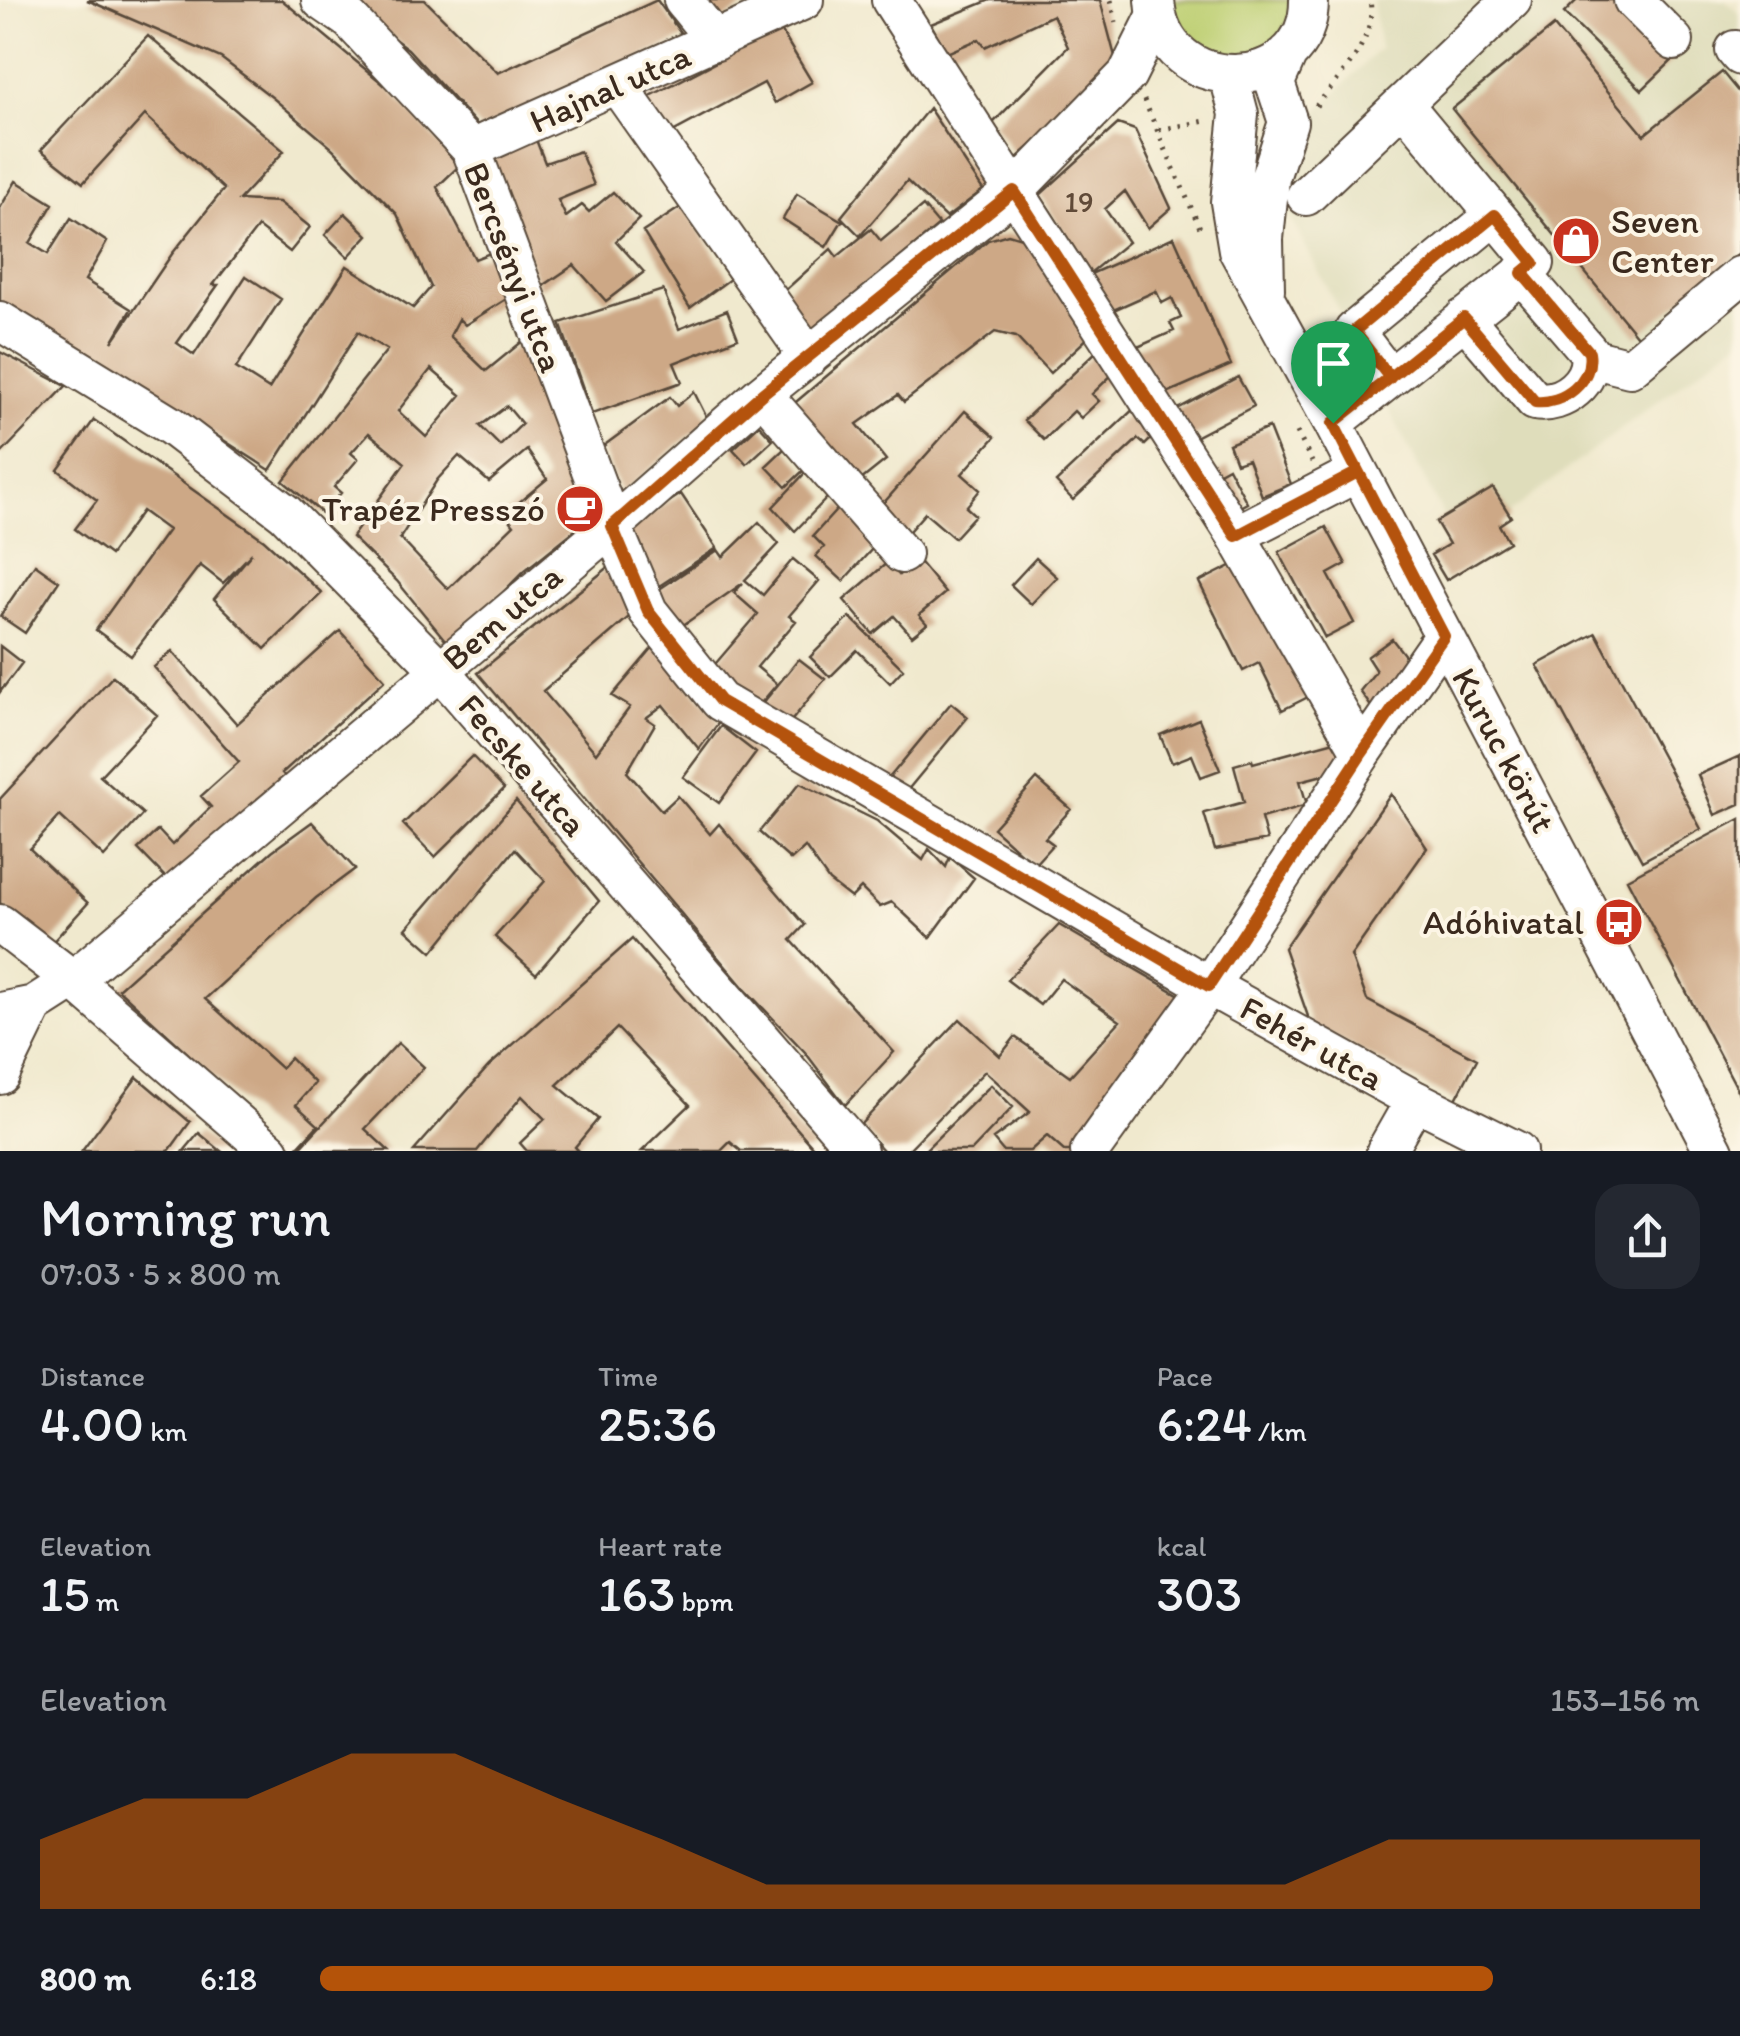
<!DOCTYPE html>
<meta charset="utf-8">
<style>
:root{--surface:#171b24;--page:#242831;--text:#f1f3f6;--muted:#9ea1a6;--accent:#b45309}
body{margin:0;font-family:Itim,sans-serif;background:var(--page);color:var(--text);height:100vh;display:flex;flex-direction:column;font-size:38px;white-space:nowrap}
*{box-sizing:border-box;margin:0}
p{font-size:32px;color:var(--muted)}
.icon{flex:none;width:55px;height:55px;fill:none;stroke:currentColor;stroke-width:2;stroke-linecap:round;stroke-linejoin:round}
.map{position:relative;height:1151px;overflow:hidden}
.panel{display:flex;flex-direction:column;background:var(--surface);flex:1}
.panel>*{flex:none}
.pin{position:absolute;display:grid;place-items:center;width:85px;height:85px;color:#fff;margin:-102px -42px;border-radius:50% 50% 50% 0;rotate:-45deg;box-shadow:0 0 10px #0007}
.pin .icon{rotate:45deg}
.round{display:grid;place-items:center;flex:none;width:105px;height:105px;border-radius:30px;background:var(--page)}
.overview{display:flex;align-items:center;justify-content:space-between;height:170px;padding:0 40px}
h1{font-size:55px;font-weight:600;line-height:75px}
.stats{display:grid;grid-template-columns:repeat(3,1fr);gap:15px;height:170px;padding:10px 40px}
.stats div{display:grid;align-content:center}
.stats b{font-size:50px;font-weight:600}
.stats small{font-size:28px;font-weight:400}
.stats p{font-size:28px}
.chart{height:280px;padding:20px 40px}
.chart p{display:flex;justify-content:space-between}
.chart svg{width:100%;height:180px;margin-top:10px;fill:var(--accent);opacity:.7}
ul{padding:0 40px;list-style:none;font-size:32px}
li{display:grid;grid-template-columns:160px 120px 1fr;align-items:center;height:75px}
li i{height:25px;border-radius:12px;background:var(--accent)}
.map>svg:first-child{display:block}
.built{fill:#dfddbb}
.green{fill:#bdcf72;stroke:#7c7c48;stroke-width:2.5}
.building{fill:#cda886;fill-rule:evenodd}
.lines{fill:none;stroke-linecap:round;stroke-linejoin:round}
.minor-casing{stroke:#564738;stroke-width:42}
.path{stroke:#564738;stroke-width:5;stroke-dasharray:2.5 8;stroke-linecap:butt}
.minor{stroke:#fff;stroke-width:38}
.route-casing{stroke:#fff;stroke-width:20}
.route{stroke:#b45309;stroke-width:12}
.labels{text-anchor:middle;stroke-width:8;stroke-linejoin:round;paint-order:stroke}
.number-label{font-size:30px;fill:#604a38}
.street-label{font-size:35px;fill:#3b2a1e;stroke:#fcf5e5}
.poi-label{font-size:35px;fill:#3b2a1e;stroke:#fcf5e5;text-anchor:end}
</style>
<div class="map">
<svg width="1740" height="1151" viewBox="0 0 1740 1151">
<rect width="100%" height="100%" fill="#fcf5e5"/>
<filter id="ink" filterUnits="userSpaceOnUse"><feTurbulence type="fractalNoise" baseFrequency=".01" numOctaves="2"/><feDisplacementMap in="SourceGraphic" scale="20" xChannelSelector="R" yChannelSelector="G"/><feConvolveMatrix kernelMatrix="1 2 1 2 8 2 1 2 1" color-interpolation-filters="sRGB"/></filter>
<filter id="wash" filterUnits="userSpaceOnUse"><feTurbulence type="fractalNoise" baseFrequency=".0048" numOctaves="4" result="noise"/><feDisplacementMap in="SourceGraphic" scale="40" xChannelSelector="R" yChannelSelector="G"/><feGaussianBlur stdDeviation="2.25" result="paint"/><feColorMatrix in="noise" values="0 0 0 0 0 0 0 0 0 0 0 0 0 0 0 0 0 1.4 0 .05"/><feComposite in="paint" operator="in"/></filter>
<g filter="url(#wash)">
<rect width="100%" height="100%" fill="#f0e9ce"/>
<path class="built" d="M1373,0H1725L1740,14V339L1461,550L1264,165L1380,48Z"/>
<path class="green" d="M1168,0H1298L1276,48L1228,64L1183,42Z"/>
<g id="blocks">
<path class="building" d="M87,0H282L394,93L459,166L437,187L475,259L490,253L508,298L465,325L459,319L450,336L486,371L524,340L595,514L524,571L450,646L397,581L352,537L405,463L369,433L351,453L358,459L334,487L341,493L323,514L283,481L387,350L358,332L270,470L99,360L0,306V208L16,181L53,204L30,243L48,254L71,218L107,242L85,280L131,309L112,342L172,254L224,189L145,115L83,183L41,150L148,36L284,151L239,200L279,202L310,227L290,252L258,227L213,285H218L177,343L194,355L246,276L281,299L236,368L269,389L347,266L413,308L431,287L397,214L333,149L273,98L221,58ZM431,369L461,395L426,437L398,411ZM507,406L522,424L500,446L480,426ZM527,450L547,479L505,514L514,525L448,589L400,538L437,480L459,456L489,482Z
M341,0H425L498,73L657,0L684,38L481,129L408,49Z
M697,0H756L714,25Z
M990,0H1100L1118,68L1017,158L993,123L1068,47L1053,15L985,47L979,39L947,53L931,24Z
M1577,0H1625L1679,54L1642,90L1564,13Z
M1554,26L1644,135L1722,72L1740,94V253L1637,336L1452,109Z
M780,29L812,82L775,103L764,83L665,136L641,101Z
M929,108L983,190L946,218L907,181L860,236L841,217Z
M1118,124L1135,130L1171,208L1148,228L1125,191L1105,209L1128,242L1090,273L1040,195Z
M535,137L545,163L580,151L594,185L558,200L566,217L582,205L589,212L613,192L639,219L616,241L644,272L606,301L574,265L540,288L490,159Z
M797,194L842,221L826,247L783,219Z
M684,205L730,279L690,308L643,232Z
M923,206L939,225L810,334L780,295L831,249L837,257L871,229L881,241Z
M345,213L368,235L348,257L325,235Z
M1008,234L1025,239L1093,333L1050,373L1016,337L995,332L904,402L898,395L857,424L886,460L856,484L790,407L988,240Z
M1174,237L1231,365L1153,399L1131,350L1174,331L1170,323L1181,318L1172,298L1162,303L1156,291L1100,316L1084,277Z
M663,290L679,329L727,310L738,338L674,363L682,382L592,414L560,323Z
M1100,348L1119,368L1092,394L1099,401L1081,418L1074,411L1044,440L1024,420Z
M0,352L66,386L0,455Z
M1238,377L1254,406L1187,441L1172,412Z
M694,392L708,420L621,493L602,447L670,397L677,406Z
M1140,403L1163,427L1145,445L1138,439L1073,500L1056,482Z
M965,411L995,437L962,474L980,490L966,507L975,515L954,538L925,513L902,539L874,514Z
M94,420L264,540L322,593L265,649L214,599L252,553L223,583L200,565L131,656L96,630L168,530L142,511L110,555L75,529L97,500L58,470Z
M759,425L773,440L747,464L733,449Z
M1269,428L1291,484L1262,496L1248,459L1236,463L1229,444Z
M785,448L805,469L786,487L766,466Z
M1228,467L1247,503L1230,512L1210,477Z
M806,472L827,498L795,531L773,507Z
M1493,488L1511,517L1499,525L1509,542L1446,580L1431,555L1449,544L1436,522Z
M681,494L717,548L659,586L623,532Z
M842,504L881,539L843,581L816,556L824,547L813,536Z
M759,522L779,544L745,580L763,595L793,559L819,581L789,616L796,621L757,667L777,684L756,709L710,670L758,614L734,593L743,583L679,628L658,590L718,550L723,557Z
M1326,527L1346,564L1328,574L1354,623L1325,638L1279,552Z
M1036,558L1057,577L1031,604L1011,585Z
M917,559L945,593L919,615L927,624L912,636L894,616L873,634L844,600L888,562L899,575Z
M1245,559L1312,695L1282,710L1259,663L1243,671L1199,582Z
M35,564L59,581L25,633L0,616Z
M610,566L636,611L543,691L596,753L630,707L612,696L655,645L720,721L699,749L663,705L646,718L655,724L627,772L662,811L678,796L710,834L719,824L805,925L791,940L894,1052L845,1105L805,1052L744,988L478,673Z
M850,617L903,669L890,683L857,650L830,677L810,657Z
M340,631L385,680L282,773L288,780L174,886L138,849L158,830L172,845L211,807L201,796L239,762L154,667L172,651L237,724Z
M1596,633L1701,829L1642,861L1537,665Z
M1392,639L1416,670L1379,718L1360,691L1376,671L1367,657Z
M0,646L22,663L0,692Z
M799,659L825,679L784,730L758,709Z
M113,676L157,715L100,776L143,814L104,857L60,816L30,849L88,903L48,947L0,903V799Z
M951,703L968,717L906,792L889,778Z
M1199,719L1220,770L1201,777L1192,755L1172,763L1160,735Z
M721,726L756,753L719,803L683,777Z
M1342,739L1350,768L1300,781L1307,805L1261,818L1267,840L1215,850L1204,813L1244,802L1234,765L1252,760L1253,763Z
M472,756L504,789L435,857L403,824Z
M1740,756V804L1715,815L1698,775Z
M1037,779L1071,809L1045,838L1053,844L1034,865L993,828Z
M800,783L877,821L923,860L929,849L946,867L950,857L974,878L930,938L892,902L880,907L861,888L851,898L829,881L805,847L791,860L759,832Z
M1391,794L1427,848L1351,956L1367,1000L1477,1059L1455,1101L1311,1025L1284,948Z
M516,801L599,901L536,974L495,937L545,881L515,849L432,952L406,929Z
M1740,819V1094L1627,879Z
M312,822L355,869L316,898L205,999L281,1068L290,1058L315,1083L296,1105L318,1125L294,1151L118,989L272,851Z
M1059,925L1188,1000L1077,1151H1064L1047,1136L1030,1151H1003L993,1139L1030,1112L985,1071L907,1151H884L860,1125L960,1019L1000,1056L1015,1037L1070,1076L1120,1021L1061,979L1040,1005L1007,980Z
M632,939L813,1147L809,1151H741L730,1142L721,1151H642L690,1105L617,1028L557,1085L598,1119L575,1147L579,1151H527L520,1143L545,1119L522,1096L477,1151H414L489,1066Z
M398,1043L424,1067L365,1129L389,1151H297Z
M137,1077L190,1122L169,1151H82Z
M991,1085L1013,1107L971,1151H924Z
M199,1133L221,1151H184Z"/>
</g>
</g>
<g filter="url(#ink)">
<use href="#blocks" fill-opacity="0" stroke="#564738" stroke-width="2.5"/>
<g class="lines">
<g class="minor-casing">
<path id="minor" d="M321,0L350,20L471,149L612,526L648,611L720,701L1209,986L1415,1100L1517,1151
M683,0L716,41
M891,0L1236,535L1362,753
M1155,0C1161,100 1310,97 1309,0
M1633,0L1674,41
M1735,50L1740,56
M1229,76L1239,114L1230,202L1238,250L1333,423L1714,1151
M618,86L809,357
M471,149L804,0
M1306,196L1512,0
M1265,290L1264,239L1270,178L1288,122L1275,83L1288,53
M1464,318L1535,401C1563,406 1594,381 1589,352L1521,273
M0,321L171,426L285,513L439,669L858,1151
M1591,358L1630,368L1740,276
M1390,378L1354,331L1495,215
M762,394L902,554
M1333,423L1535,263L1404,105
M1236,535L1358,472
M0,924L73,980L270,1151
M0,1012L34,1005L73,980L612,526L762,394L1014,191L1127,75L1156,17
M0,1075L34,1005
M1090,1151L1209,986L1362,753L1444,635
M1386,1151L1415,1100"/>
</g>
<path class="path" d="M1111,0L1116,22
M1144,100L1200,228
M1316,106C1339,77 1377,41 1370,0
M1159,130L1205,121
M1297,432L1312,462"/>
<use href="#minor" class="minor"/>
</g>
</g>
<g class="lines" filter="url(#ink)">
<g class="route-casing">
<path id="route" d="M1333,423L1358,472L1236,536L1014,191L762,394L612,526L648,611L720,701L1209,986L1362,753L1444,636L1333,423L1464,318L1535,402C1563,405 1594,381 1589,352L1522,273L1534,263L1495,215L1354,331L1390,378L1333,423"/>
</g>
<use href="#route" class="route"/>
</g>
<defs>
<g id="shop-disc" transform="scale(2.5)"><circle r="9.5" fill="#c8321e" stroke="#fcf5e5"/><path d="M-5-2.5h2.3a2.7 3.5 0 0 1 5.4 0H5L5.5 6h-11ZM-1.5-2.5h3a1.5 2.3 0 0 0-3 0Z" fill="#fff"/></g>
<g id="cafe-disc" transform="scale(2.5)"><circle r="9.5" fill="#c8321e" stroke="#fcf5e5"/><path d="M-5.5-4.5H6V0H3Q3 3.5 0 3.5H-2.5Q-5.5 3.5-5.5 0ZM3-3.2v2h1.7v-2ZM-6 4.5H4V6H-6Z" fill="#fff"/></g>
<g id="bus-disc" transform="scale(2.5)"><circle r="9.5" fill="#c8321e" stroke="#fcf5e5"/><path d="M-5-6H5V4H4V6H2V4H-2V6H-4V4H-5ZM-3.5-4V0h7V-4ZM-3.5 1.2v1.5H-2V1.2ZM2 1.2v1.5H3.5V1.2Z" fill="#fff"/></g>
</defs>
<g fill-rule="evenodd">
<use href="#shop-disc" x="1576" y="241"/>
<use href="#cafe-disc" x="580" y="509"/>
<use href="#bus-disc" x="1619" y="922"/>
</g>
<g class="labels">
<g class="number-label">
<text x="1079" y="212">19</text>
</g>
<g class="street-label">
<text transform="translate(610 88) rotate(-24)" y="12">Hajnal utca</text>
<text transform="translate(514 267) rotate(69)" y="12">Bercsényi utca</text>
<text transform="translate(502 617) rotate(-40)" y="12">Bem utca</text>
<text transform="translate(1504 750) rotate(62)" y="12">Kuruc körút</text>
<text transform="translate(523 765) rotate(49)" y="12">Fecske utca</text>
<text transform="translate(1312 1043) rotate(29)" y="12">Fehér utca</text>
</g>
<g class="poi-label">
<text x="1611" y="233" text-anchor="start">Seven<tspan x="1611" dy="40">Center</tspan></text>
<text x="545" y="521">Trapéz Presszó</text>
<text x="1584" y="934">Adóhivatal</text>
</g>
</g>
</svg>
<div class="pin" style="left:1333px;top:423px;background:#1e9e55"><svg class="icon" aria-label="arrive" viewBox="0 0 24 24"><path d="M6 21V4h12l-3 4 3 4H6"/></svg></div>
</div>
<section class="panel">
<div class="overview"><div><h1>Morning run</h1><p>07:03 · 5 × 800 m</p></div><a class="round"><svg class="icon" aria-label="share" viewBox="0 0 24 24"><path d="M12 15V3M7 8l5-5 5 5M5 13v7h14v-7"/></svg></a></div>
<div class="stats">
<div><p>Distance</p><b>4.00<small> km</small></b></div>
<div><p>Time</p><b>25:36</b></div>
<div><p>Pace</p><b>6:24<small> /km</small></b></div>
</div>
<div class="stats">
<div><p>Elevation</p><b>15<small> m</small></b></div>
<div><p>Heart rate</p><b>163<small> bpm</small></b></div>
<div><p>kcal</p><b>303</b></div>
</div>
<div class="chart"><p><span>Elevation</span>153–156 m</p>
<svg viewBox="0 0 160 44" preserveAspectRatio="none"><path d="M0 44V27L10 17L20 17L30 6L40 6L50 17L60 27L70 38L80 38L90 38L100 38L110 38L120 38L130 27L140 27L150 27L160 27V44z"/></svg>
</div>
<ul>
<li><b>800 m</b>6:18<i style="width:85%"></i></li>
</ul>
</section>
